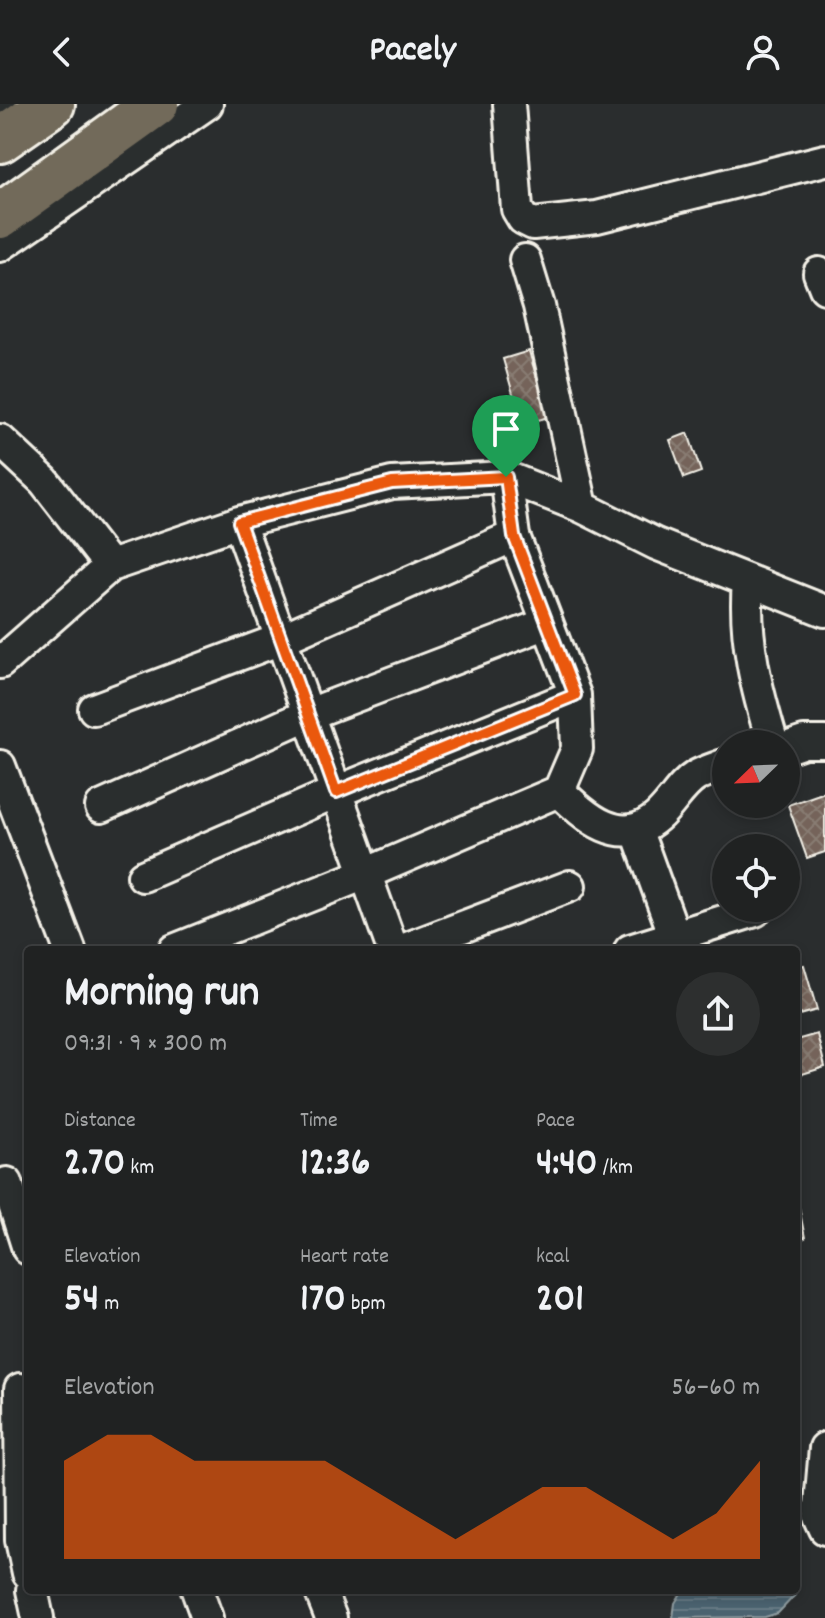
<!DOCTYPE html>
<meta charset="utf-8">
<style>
:root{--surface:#202222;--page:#2d2f2f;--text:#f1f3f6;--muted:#a2a4a5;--line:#3d3f40;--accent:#ea580c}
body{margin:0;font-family:Dekko,sans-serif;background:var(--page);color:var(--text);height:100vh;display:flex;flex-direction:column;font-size:30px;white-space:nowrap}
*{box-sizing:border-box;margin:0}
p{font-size:26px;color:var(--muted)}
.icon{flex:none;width:44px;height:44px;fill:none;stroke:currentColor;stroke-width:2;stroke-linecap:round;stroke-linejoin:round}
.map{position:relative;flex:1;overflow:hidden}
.sheet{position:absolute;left:24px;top:842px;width:776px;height:648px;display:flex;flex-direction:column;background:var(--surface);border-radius:8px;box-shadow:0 4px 12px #0003,0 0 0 2px var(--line)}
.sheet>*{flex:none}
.needle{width:52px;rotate:247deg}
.buttons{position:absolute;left:712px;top:626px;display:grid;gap:16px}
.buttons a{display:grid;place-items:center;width:88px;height:88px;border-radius:50%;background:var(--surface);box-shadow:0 4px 12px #0003,0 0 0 2px var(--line);font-size:40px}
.pin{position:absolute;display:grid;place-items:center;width:68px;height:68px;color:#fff;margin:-82px -34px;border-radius:50% 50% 50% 0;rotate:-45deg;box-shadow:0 0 8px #0007}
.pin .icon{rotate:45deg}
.round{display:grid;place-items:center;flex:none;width:84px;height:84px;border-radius:42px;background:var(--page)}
.headline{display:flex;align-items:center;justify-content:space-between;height:136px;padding:0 40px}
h1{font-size:44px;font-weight:800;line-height:60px}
.figures{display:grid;grid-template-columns:repeat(3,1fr);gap:12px;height:136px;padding:8px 40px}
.figures div{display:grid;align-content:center}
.figures b{font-size:40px;font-weight:800}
.figures small{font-size:22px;font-weight:400}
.figures p{font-size:22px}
.chart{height:224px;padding:16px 40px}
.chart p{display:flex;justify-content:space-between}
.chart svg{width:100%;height:144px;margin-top:8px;fill:var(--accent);opacity:.7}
header{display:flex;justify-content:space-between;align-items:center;height:104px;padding:0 40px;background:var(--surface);font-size:36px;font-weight:800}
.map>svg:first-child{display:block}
.water{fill:url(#water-rules);stroke:#8f9ca0;stroke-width:2}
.building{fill:url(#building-cross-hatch);stroke:#f4f1e8;stroke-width:2}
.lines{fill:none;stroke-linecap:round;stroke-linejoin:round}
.minor-casing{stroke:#f4f1e8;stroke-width:36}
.highway-casing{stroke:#f4f1e8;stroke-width:50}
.minor{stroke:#2a2d2e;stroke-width:30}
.highway{stroke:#726b5a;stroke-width:44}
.route-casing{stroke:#fff;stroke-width:16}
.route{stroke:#ea580c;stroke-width:10}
</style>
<header><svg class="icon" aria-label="back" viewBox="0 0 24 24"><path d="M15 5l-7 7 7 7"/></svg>Pacely<svg class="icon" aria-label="person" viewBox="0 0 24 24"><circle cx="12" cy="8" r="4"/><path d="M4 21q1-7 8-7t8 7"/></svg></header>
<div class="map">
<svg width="825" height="1514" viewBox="0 0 825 1514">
<defs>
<pattern id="water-rules" width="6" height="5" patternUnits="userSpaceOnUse" patternTransform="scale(2)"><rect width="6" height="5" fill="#4c6370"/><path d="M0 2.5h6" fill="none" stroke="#667a84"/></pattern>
<pattern id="building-cross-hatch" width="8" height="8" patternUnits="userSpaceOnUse" patternTransform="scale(2)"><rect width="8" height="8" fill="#74645a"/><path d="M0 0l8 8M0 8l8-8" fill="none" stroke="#887b72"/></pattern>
</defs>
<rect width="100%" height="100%" fill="#2a2d2e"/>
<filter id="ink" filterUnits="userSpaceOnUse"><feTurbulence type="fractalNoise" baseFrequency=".0125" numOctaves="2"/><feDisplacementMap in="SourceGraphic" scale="16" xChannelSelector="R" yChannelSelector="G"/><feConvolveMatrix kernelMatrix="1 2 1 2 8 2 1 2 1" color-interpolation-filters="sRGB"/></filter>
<g filter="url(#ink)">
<path class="water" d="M683,1486H791L796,1490L778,1509L765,1513L673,1514L675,1499Z"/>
<path class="building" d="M529,247L548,313L522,321L503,255Z
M688,329L701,368L684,374L670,336Z
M825,688V748L807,754L788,701Z
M804,861L817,906L796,912V863Z
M817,930L825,963L796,972V936Z
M798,1098L805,1134L796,1136V1099Z"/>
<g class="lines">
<g class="minor-casing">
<path id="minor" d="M509,0L517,105L523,115L533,120L597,113L825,56
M0,1L1,0
M0,142L207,0
M525,156L539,202L582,403
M819,169L825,184
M0,336L44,377L110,462
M239,418L393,846
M748,478C743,534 757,587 773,640
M0,559L110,462L239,418L392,379L506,373L582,403L656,440L825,507
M94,605L281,535L514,432
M786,644L804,638H825
M0,662L70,846
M559,687C586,713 620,745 657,713C671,701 681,681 696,672C705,667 716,664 726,660
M101,703L309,610L545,520
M636,725L674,830
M143,772L336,688L575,591
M174,846L365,770L559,687L577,645L575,591L514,432L506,373
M402,846L570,782
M630,846L755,807
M7,1079L28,1145
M20,1285L21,1436L28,1469
M825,1344L819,1412L825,1425
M32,1486L38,1514
M197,1486L207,1514
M320,1486L331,1514"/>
</g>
<g class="highway-casing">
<path id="highway" d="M0,36L52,0
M0,112L156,0"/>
</g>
<use href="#minor" class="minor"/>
<use href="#highway" class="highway"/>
</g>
</g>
<g class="lines" filter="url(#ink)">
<g class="route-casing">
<path id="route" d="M506,373L514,432L575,591L336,688L239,418L392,379Z"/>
</g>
<use href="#route" class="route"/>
</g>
</svg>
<div class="buttons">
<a><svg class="needle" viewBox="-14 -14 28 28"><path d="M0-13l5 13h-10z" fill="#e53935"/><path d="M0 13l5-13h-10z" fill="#a2a4a5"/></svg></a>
<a><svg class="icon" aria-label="locate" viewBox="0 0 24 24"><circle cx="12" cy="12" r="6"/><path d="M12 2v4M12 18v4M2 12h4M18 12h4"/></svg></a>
</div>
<div class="pin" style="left:506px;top:373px;background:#1e9e55"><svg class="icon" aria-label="arrive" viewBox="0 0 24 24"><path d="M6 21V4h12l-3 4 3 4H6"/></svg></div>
<section class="sheet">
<div class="headline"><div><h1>Morning run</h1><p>09:31 · 9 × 300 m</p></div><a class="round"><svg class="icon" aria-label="share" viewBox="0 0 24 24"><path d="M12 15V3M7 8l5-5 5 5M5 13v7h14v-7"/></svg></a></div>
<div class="figures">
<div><p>Distance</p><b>2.70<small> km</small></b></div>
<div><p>Time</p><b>12:36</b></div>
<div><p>Pace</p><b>4:40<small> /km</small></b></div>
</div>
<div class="figures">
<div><p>Elevation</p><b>54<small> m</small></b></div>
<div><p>Heart rate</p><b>170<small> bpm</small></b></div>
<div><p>kcal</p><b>201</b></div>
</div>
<div class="chart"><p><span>Elevation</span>56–60 m</p>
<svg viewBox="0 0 160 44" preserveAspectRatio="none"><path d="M0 44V14L10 6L20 6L30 14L40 14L50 14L60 14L70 22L80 30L90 38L100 30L110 22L120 22L130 30L140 38L150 30L160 14V44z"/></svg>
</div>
</section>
</div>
